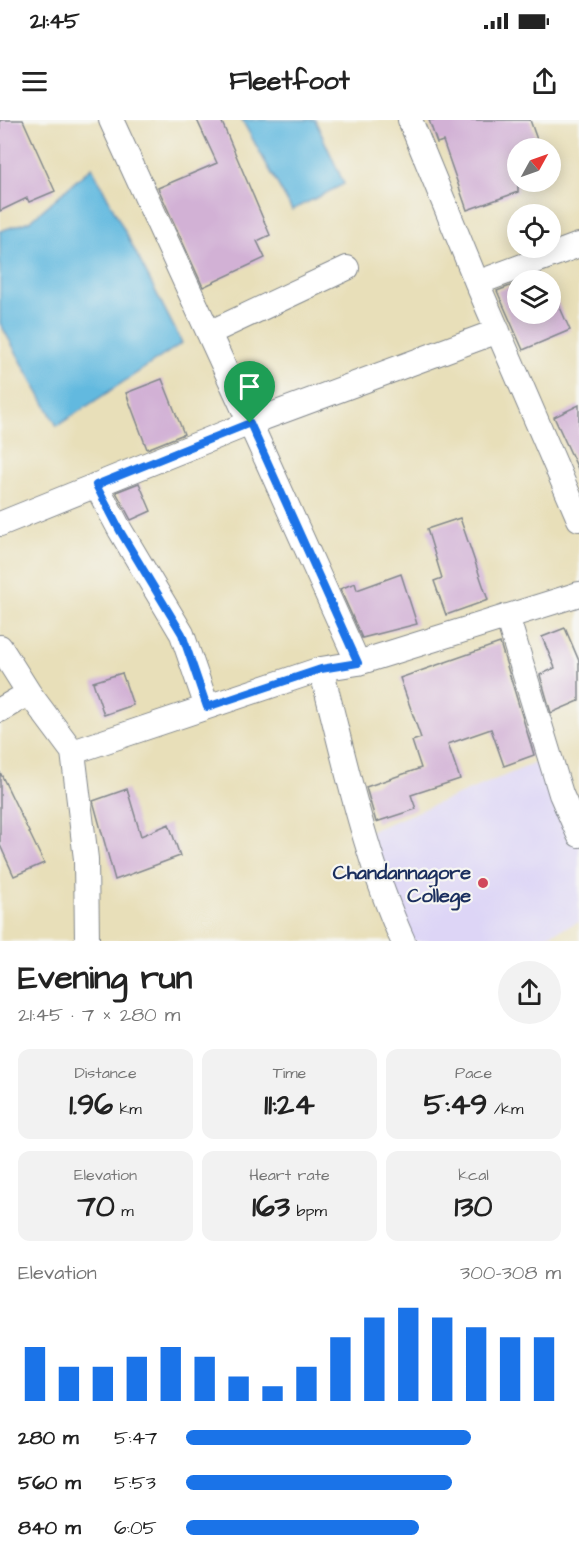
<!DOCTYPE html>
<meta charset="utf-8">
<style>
:root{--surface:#fff;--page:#f2f2f2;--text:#222;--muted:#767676;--accent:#1a73e8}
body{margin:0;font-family:"Architects Daughter",sans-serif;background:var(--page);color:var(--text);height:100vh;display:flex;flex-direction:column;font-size:22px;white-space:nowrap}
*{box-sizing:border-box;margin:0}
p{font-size:20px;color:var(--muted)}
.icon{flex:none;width:33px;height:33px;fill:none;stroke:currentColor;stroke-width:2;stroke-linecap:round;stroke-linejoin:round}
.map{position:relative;height:821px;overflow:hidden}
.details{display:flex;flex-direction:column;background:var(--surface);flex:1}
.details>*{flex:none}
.needle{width:39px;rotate:50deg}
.buttons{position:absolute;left:507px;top:18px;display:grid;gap:12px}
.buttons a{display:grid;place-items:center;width:54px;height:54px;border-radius:50%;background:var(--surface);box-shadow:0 3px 15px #0003;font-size:30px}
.pin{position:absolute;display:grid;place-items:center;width:51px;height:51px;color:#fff;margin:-62px -26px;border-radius:50% 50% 50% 0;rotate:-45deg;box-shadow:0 0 6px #0007}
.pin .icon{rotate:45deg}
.round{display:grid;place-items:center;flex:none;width:63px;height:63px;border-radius:32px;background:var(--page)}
.head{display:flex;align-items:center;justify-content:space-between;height:102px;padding:0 18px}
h1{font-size:33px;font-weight:700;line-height:45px}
.figures{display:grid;grid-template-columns:repeat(3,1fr);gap:9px;height:102px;padding:6px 18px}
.figures div{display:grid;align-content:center;border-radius:12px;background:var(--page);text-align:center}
.figures b{font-size:30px;font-weight:700}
.figures small{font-size:16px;font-weight:400}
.figures p{font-size:16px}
.chart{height:168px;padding:12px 18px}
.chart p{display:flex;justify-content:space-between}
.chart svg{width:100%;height:108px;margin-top:6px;stroke:var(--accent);stroke-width:6}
ul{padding:0 18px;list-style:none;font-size:20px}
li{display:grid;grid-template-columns:96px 72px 1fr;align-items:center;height:45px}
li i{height:15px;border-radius:8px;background:var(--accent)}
.status{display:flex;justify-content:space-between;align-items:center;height:42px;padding:0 30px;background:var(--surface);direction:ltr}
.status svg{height:16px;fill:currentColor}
header{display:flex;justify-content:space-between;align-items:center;height:78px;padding:0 18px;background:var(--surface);font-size:27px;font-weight:700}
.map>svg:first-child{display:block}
.built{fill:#ddd5f6}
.water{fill:#62b9df;stroke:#3e749e;stroke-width:1.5}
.building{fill:#d2b1d5}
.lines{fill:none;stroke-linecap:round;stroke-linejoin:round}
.minor-casing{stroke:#82878c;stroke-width:26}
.minor{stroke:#fff;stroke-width:24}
.route-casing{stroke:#fff;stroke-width:12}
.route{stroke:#1a73e8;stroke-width:8}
.poi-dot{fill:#d1495b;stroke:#f6f6f2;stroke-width:2}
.labels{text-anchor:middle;stroke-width:4.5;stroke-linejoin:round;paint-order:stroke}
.poi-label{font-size:20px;font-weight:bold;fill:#1b2f5e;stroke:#f6f6f2;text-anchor:end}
</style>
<div class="status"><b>21:45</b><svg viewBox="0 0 49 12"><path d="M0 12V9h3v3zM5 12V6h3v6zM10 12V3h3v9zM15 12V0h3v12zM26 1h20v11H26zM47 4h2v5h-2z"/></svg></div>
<header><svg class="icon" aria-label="menu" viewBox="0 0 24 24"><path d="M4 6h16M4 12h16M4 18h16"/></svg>Fleetfoot<svg class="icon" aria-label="share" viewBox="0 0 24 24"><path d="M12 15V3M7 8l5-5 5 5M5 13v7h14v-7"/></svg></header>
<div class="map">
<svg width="579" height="821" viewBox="0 0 579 821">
<rect width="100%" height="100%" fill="#f6f6f2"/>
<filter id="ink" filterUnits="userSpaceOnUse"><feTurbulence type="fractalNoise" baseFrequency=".0167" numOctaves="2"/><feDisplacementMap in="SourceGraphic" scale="12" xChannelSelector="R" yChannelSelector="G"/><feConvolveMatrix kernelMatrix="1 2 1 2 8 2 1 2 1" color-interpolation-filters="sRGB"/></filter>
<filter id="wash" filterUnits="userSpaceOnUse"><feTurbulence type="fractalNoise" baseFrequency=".008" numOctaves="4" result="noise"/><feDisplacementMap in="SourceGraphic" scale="24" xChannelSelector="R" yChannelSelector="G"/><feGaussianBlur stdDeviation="1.35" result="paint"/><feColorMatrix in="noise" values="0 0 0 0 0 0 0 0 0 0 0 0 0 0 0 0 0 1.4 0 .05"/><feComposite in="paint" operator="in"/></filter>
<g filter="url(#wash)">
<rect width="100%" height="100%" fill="#e8dfb9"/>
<path class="built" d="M545,639L579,725V802L534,821H403L370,711Z"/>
<path class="water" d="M242,0H315L344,64L292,90Z
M92,47L182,223L57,306L0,203V111L30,101Z"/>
<g id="blocks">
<path class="building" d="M0,0H23L55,71L29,82L27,78L0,91Z
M197,0H221L270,115L257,121L265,138L203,167L158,68L217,43Z
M429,0H530L540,28H518V72L467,90L443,21L437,23Z
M518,163V194H550V165L570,210L523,230L497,171Z
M162,259L184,314L147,329L126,273Z
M579,285V351L554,297Z
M139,363L151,391L131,400L116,372Z
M460,398L488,480L446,495L434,461L442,458L427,409Z
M401,454L417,504L362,518L340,469L355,463L357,470Z
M565,508L579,541V581L551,593L540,555L555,548L542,517Z
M500,523L534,635L504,646L491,609L448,624L460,659L411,675L416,689L376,702L366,667L421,648L412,621L421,618L400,558Z
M122,553L133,585L104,595L93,562Z
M0,652L44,743L14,756L0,725Z
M127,669L141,716L169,704L180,736L115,760L93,681Z"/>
</g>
</g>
<g filter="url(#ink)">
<use href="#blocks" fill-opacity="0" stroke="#82878c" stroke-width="1.5"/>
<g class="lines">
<g class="minor-casing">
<path id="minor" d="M111,0L250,303L358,543
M410,0L477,163L579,399
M477,163L579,125
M209,213L347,148
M96,365L120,410L182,514L207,587
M0,404L250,303L498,211
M507,496L561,674L579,715
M0,527L29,573L73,632L86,739L87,821
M321,549C345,640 364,735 403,821
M0,590L29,573
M73,632L321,549L358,543L579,474"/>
</g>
<use href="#minor" class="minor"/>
</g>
</g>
<g class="lines" filter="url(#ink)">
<g class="route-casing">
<path id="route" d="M250,303L358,543L321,549L207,587L182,514L120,411L96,365Z"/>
</g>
<use href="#route" class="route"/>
</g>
<circle class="poi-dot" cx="483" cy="763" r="6"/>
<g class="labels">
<g class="poi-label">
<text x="471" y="759">Chandannagore<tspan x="471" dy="23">College</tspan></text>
</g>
</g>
</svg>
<div class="buttons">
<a><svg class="needle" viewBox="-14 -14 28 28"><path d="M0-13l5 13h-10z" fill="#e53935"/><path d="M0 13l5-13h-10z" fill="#767676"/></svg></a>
<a><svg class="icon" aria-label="locate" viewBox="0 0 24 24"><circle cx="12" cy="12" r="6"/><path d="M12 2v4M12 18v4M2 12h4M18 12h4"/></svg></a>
<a><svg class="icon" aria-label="layers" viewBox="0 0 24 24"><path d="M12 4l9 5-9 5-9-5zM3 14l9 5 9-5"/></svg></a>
</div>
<div class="pin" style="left:250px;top:303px;background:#1e9e55"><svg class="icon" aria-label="arrive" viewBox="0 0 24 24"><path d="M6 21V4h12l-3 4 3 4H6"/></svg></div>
</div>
<section class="details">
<div class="head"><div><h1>Evening run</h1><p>21:45 · 7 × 280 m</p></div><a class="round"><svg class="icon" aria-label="share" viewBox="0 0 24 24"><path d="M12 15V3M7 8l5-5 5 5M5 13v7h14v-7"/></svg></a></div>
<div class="figures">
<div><p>Distance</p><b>1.96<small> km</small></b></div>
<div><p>Time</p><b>11:24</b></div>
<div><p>Pace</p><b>5:49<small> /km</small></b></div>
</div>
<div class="figures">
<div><p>Elevation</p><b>70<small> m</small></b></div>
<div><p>Heart rate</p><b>163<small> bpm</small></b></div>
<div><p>kcal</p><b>130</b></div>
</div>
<div class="chart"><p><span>Elevation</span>300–308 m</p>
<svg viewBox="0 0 160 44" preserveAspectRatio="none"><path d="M5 44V22M15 44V30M25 44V30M35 44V26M45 44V22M55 44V26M65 44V34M75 44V38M85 44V30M95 44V18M105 44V10M115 44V6M125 44V10M135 44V14M145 44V18M155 44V18"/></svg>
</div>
<ul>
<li><b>280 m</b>5:47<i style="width:76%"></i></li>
<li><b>560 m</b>5:53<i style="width:71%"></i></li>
<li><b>840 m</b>6:05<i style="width:62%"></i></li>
</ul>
</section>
